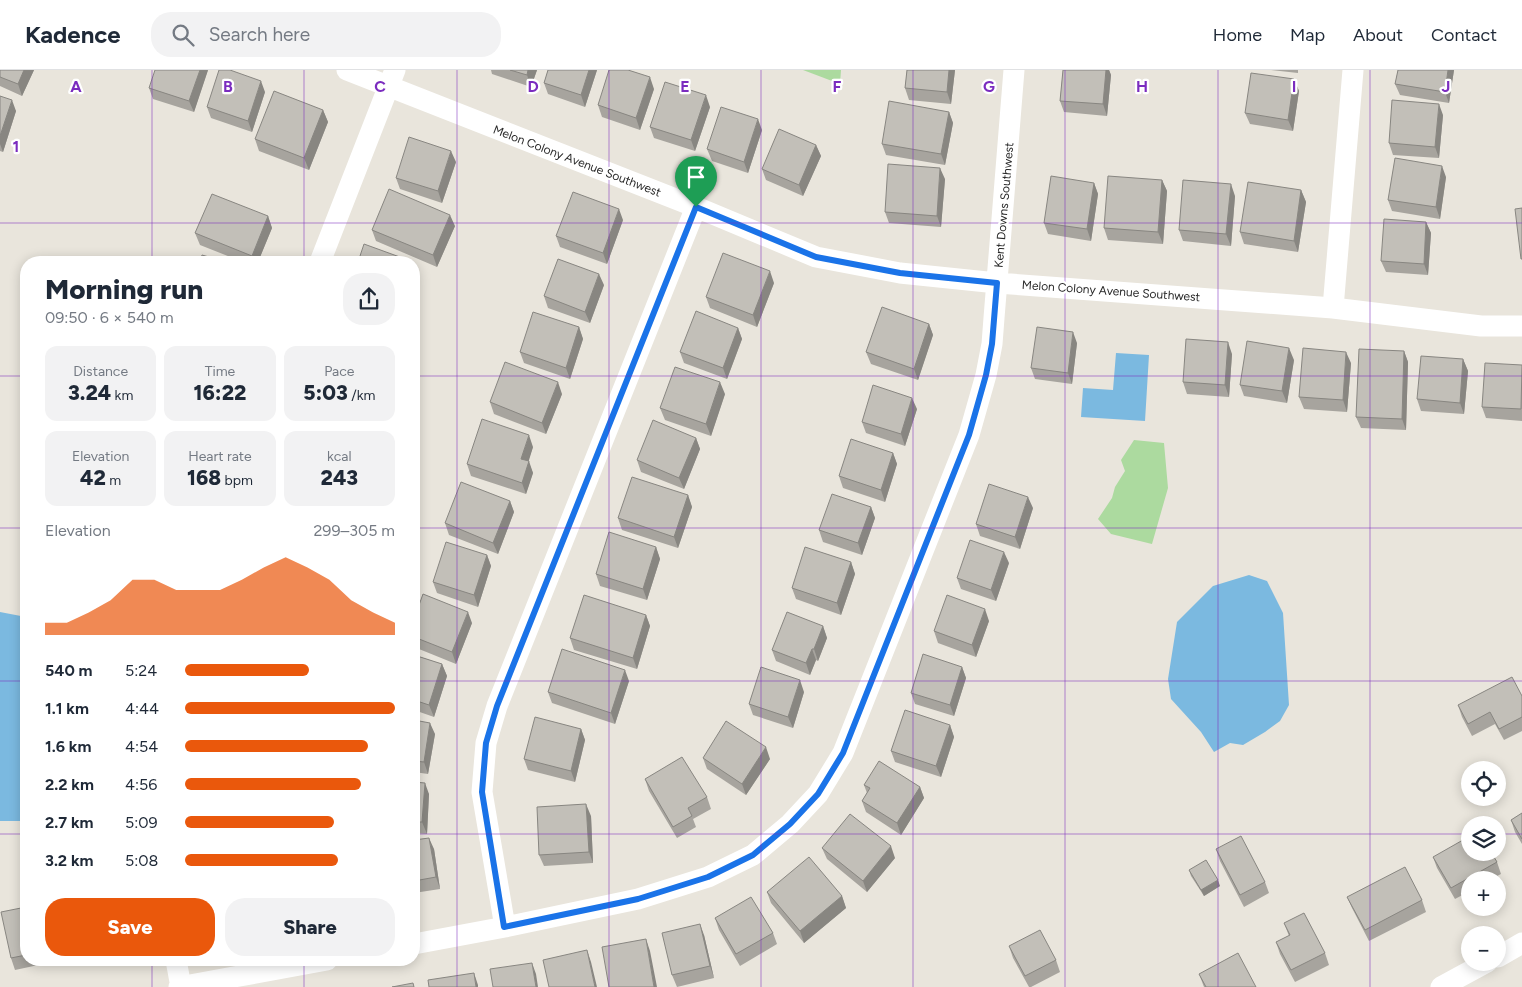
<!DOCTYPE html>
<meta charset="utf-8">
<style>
:root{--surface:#fff;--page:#f2f2f3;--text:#1f2937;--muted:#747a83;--line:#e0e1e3;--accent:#ea580c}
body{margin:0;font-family:Figtree,sans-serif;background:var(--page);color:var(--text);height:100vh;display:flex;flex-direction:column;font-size:19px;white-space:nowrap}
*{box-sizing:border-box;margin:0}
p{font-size:16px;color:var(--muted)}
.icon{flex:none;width:28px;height:28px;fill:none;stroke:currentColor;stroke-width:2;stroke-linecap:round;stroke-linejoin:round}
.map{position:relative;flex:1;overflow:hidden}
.sheet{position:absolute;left:20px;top:186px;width:400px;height:710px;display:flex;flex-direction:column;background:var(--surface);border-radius:20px;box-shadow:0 2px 12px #0003}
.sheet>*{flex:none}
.fabs{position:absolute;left:1461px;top:691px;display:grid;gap:10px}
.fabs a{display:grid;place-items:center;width:45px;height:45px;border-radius:50%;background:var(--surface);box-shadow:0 2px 12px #0003;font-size:25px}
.pin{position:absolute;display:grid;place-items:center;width:42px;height:42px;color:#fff;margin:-51px -21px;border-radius:50% 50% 50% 0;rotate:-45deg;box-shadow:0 0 5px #0007}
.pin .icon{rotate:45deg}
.round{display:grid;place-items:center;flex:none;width:52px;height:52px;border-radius:20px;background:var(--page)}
.headline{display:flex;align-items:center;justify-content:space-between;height:85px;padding:0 25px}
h1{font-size:28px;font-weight:800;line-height:38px}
.stats{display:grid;grid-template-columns:repeat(3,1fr);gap:8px;height:85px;padding:5px 25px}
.stats div{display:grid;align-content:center;border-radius:12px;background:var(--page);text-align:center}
.stats b{font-size:21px;font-weight:800}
.stats small{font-size:14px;font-weight:400}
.stats p{font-size:14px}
.chart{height:140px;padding:10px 25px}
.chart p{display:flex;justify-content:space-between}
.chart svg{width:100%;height:90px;margin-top:5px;fill:var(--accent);opacity:.7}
.button{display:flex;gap:10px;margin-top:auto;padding:10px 25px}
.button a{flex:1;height:58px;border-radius:20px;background:var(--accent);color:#fff;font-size:20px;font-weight:800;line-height:58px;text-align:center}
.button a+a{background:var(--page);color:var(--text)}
ul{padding:0 25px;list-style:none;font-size:16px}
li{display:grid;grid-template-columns:80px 60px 1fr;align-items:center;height:38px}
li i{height:12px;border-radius:6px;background:var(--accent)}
header{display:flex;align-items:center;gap:30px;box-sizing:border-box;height:70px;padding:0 25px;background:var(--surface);border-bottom:1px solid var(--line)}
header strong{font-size:24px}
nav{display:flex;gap:28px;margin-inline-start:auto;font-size:18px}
.search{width:350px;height:45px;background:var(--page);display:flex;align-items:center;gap:12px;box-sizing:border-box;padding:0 18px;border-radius:20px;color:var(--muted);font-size:19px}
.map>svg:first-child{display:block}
.green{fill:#acda9f}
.water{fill:#7bb9e0}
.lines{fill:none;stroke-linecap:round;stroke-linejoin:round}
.street{stroke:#fff;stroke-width:21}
.wall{fill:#a7a49e}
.shaded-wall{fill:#888681}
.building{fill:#c2bfb8;stroke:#888681}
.route-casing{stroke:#fff;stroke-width:10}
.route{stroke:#1a73e8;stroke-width:6}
.grid{fill:none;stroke:#7b2cbf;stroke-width:1;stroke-opacity:0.55}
.labels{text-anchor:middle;stroke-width:4.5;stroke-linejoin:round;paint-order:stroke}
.street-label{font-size:12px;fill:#292929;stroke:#fff}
.grid-label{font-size:16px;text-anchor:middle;font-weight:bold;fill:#7b2cbf;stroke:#fff;stroke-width:4.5;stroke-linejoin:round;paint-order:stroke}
</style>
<header>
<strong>Kadence</strong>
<div class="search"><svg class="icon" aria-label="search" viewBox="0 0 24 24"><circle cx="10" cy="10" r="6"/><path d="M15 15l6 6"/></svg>Search here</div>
<nav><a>Home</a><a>Map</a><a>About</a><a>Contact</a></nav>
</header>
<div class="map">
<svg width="1522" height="917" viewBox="0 0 1522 917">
<rect width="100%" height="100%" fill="#e9e5dc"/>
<path class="green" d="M803,0H841L840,14Z
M1134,370L1164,373L1168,418L1152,474L1111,464L1098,449L1112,428L1115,417L1125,401L1121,390Z"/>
<path class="water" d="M1116,283L1149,285L1145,351L1081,347L1083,318L1113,320Z
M1249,505L1267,511L1283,543L1289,635L1280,651L1265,662L1243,675L1230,673L1214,682L1201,662L1171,629L1168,609L1177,552L1213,516Z
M0,542L26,547V751H0Z"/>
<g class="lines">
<path class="street" d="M347,0L696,137L816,187L900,203L997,213L1333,238L1481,256H1522
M320,192L395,0
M1333,238L1353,0
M505,857L482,722L486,673L497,636L696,137
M414,874L505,857L638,829L708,807L753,785L790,754L818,724L843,683L969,365L986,305L992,274L994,248L1014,0
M1498,887L1522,873
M176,890L181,917
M179,917L327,890
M1441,917L1487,892"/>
</g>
<path class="wall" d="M0,0H34L22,26L0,16Z
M208,0L194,42L153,29L149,18Z
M491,0H537L531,17L492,4Z
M548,0H597L585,37L548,24L544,13Z
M907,0H955L951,34L909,30L905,18Z
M1063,0H1109L1111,5L1107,46L1064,42L1060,31Z
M1271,0H1298V3Z
M1398,0H1454L1449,33L1400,25L1395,14Z
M1294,9L1299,21L1293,61L1250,54L1245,43Z
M654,19L640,60L602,47L598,35Z
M265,22L252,62L211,48L207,37Z
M0,26L16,41L3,82L0,81Z
M710,37L695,81L654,68L650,57Z
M323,40L328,52L309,100L259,81L255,69Z
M949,42L953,53L945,95L886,85L882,74Z
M1443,45L1439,88L1393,85L1389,73Z
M762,60L748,103L712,91L707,79Z
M816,75L821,86L803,126L766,110L762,99Z
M456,92L442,133L400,119L396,108Z
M1446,107L1440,149L1392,141L1388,130Z
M945,109L941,157L889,153L885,142Z
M1162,110L1167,121L1163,174L1108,170L1104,158Z
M1094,113L1098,124L1091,171L1048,164L1044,153Z
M1301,120L1306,132L1298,182L1244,174L1240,162Z
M1235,126L1231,176L1183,171L1179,160Z
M268,146L272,158L258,192H243L200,175L195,163Z
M623,150L607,194L560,177L556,166Z
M1426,152L1431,163L1428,205L1386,202L1381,191Z
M455,156L437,197L376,171L372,160Z
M774,213L757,257L710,238L706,227Z
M604,215L590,253L548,238L544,226Z
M929,254L933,265L918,310L871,294L866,282Z
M579,257L583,269L570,309L524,293L520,282Z
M738,258L742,269L727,309L684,293L680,282Z
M1077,273L1072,314L1035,309L1031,298Z
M1404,281L1408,292L1406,360L1361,358L1356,347Z
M1232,284L1229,327L1187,324L1183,312Z
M1463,289L1468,301L1464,344L1421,341L1417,329Z
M1294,290L1287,333L1244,326L1240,315Z
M1351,293L1347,342L1304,339L1299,327Z
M1522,295V351L1486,348L1482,337Z
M562,324L546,364L494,344L490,332Z
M725,324L711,366L665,350L660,338Z
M917,339L905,376L866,363L862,352Z
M696,368L700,379L684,419L641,402L637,390Z
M533,377L528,391L533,403L526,424L471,406L467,394Z
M893,383L897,394L885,432L843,418L839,406Z
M688,425L692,437L678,478L622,460L618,448Z
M510,431L514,442L498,484L449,465L445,453Z
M871,437L875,448L862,485L823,472L819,460Z
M1033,438L1020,479L980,466L976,454Z
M656,477L660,489L647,530L600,516L596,504Z
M487,485L491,496L478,537L437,523L433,512Z
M851,492L855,504L841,545L796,529L792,518Z
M1009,493L996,531L961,519L957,508Z
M646,545L650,556L637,599L574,580L570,568Z
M414,549L472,553L456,594L414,577Z
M989,551L976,587L938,573L934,561Z
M823,556L827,568L818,591L816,590L810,605L776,591L772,580Z
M414,585L442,594L447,606L434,647L414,640Z
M962,597L966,608L954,646L915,634L911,623Z
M629,611L615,654L552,633L548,622Z
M804,622L793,658L753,645L749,634Z
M1522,626V661L1504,670L1495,654L1472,666L1462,647L1458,635Z
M414,650L435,664L428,704L414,702Z
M950,655L954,667L941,707L895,692L891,681Z
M581,659L585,670L575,712L528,700L524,689Z
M703,688L770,689L746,725L707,699Z
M645,709L707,727L711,739L693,749L696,757L677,768L649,721Z
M414,712L429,724L427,764L414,763Z
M864,715L920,717L924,728L901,765L866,742L862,731L867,723Z
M1522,743V774L1515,762L1511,750Z
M591,746L593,793L544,796L539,785Z
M414,770L434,779L440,819L414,823Z
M822,778L895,788L867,822L827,789Z
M1216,779L1265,812L1269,823L1244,837L1220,791Z
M1433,787L1497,792L1501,804L1489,810H1470V821L1455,829L1437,798Z
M1189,800L1220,816L1204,826L1191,806Z
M767,822L842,826L846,838L804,873L771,833Z
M1347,827L1422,830L1426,842L1369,871L1352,838Z
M26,837V890H56L57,891L15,900L11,888Z
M715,848L773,863L777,874L740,896L719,860Z
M1284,853L1325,883L1329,895L1295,912L1280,884L1276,872L1289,866Z
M704,865L714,908L677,917L672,905Z
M1009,876L1056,890L1060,902L1031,917H1029L1013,888Z
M1199,904L1256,917H1204Z"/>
<path class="shaded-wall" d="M24,0H34L22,26L18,14Z
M200,0H208L194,42L189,31Z
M528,0H537L531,17L527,5Z
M589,0H597L585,37L581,25Z
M949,0H955L951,34L947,22Z
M1106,0H1109L1111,5L1107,46L1103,34Z
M1448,0H1454L1449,33L1445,22Z
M650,7L654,19L640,60L636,48Z
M1294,9L1299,21L1293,61L1288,50Z
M261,11L265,22L252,62L248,51Z
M706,25L710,37L695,81L691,70Z
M12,30L16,41L3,82L0,74V66Z
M1439,34L1443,45L1439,88L1435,77Z
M323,40L328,52L309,100L304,88Z
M949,42L953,53L945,95L941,84Z
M758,49L762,60L748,103L744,92Z
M816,75L821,86L803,126L799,115Z
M451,81L456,92L442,133L438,121Z
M1442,96L1446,107L1440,149L1436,137Z
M940,98L945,109L941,157L937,146Z
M1162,110L1167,121L1163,174L1158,162Z
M1094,113L1098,124L1091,171L1087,159Z
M1231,114L1235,126L1231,176L1226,164Z
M1301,120L1306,132L1298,182L1294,171Z
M619,139L623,150L607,194L603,183Z
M450,145L455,156L437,197L433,185Z
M268,146L272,158L258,192H254L252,186Z
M1426,152L1431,163L1428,205L1424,194Z
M770,201L774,213L757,257L753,245Z
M599,204L604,215L590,253L585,242Z
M929,254L933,265L918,310L914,299Z
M579,257L583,269L570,309L566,298Z
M738,258L742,269L727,309L723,298Z
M1073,262L1077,273L1072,314L1068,303Z
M1228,272L1232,284L1229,327L1225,315Z
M1289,278L1294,290L1287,333L1282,321Z
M1404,281L1408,292L1406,360L1402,349Z
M1346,282L1351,293L1347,342L1343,330Z
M1463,289L1468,301L1464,344L1460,333Z
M558,312L562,324L546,364L542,353Z
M720,312L725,324L711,366L706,354Z
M912,328L917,339L905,376L901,364Z
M529,365L533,377L526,400L521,389Z
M696,368L700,379L684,419L679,408Z
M893,383L897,394L885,432L881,420Z
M529,391L533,403L526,424L522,413Z
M688,425L692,437L678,478L674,467Z
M1028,427L1033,438L1020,479L1015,467Z
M510,431L514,442L498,484L493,473Z
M871,437L875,448L862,485L858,473Z
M656,477L660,489L647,530L643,519Z
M1004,482L1009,493L996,531L991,520Z
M487,485L491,496L478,537L474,525Z
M851,492L855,504L841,545L837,533Z
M985,539L989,551L976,587L972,575Z
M468,542L472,553L456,594L452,582Z
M646,545L650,556L637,599L633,588Z
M823,556L827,568L818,591L814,579Z
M812,579L816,590L810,605L806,593Z
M442,594L447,606L434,647L429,635Z
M962,597L966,608L954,646L950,635Z
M625,600L629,611L615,654L611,643Z
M800,610L804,622L793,658L788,647Z
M430,653L435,664L428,704L424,692Z
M950,655L954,667L941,707L936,696Z
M581,659L585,670L575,712L571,701Z
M766,677L770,689L746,725L742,714Z
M425,713L429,724L427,764L422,752Z
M920,717L924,728L901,765L897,753Z
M586,734L591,746L593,793L589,782Z
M429,768L434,779L440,819L436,807Z
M891,776L895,788L867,822L863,811Z
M1218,810L1220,816L1204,826L1201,820Z
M842,826L846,838L804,873L800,861Z
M700,854L704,865L714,908L710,896Z
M646,869L650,881L657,917H654Z
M587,880L591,892L597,917H595Z
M532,893L536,904L538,917H536Z
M474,903L478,915V917H476Z"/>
<path class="building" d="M0,0H24L18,14L0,7Z
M155,0H200L189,31L149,18Z
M219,0H230L261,11L248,51L207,37Z
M510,0H528L527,5Z
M548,0H589L581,25L544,13Z
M609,0H628L650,7L636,48L598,35Z
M907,0H949L947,22L905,18Z
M1063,0H1106L1103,34L1060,31Z
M1398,0H1448L1445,22L1395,14Z
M1251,3L1294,9L1288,50L1245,43Z
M665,12L706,25L691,70L650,57Z
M274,21L323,40L304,88L255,69Z
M0,26L12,30L0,66Z
M1392,30L1439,34L1435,77L1389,73Z
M889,31L949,42L941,84L882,74Z
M721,37L758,49L744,92L707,79Z
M779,59L816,75L799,115L762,99Z
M409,67L451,81L438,121L396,108Z
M1395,88L1442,96L1436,137L1388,130Z
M888,94L940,98L937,146L885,142Z
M1051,106L1094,113L1087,159L1044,153Z
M1108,106L1162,110L1158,162L1104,158Z
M1183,110L1231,114L1226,164L1179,160Z
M1248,112L1301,120L1294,171L1240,162Z
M389,119L450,145L433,185L372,160Z
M573,122L619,139L603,183L556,166Z
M212,124L268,146L252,186L195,163Z
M1522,138V189H1521L1515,139Z
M1384,149L1426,152L1424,194L1381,191Z
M364,174L408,190L407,192H358Z
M723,183L770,201L753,245L706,227Z
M202,185L226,192H200Z
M558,189L599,204L585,242L544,226Z
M882,237L929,254L914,299L866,282Z
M696,241L738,258L723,298L680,282Z
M533,242L579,257L566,298L520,282Z
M1037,257L1073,262L1068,303L1031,298Z
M1186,269L1228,272L1225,315L1183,312Z
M1247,271L1289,278L1282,321L1240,315Z
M1303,278L1346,282L1343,330L1299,327Z
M1359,279L1404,281L1402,349L1356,347Z
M1421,286L1463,289L1460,333L1417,329Z
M505,292L558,312L542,353L490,332Z
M1485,293L1522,295L1521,339L1482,337Z
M675,297L720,312L706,354L660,338Z
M873,315L912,328L901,364L862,352Z
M482,349L529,365L521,389L529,391L522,413L467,394Z
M653,350L696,368L679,408L637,390Z
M851,369L893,383L881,420L839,406Z
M632,407L688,425L674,467L618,448Z
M461,412L510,431L493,473L445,453Z
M989,414L1028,427L1015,467L976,454Z
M832,424L871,437L858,473L819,460Z
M609,462L656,477L643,519L596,504Z
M970,470L1004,482L991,520L957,508Z
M446,472L487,485L474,525L433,512Z
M805,477L851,492L837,533L792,518Z
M423,524L468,542L452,582L414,567V549Z
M584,525L646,545L633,588L570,568Z
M947,525L985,539L972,575L934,561Z
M787,542L823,556L814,579H812L806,593L772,580Z
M562,579L625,600L611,643L548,622Z
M923,584L962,597L950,635L911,623Z
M414,585L442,594L429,635L414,630Z
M761,597L800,610L788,647L749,634Z
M1512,607L1522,626V647L1499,659L1490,642L1468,654L1458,635Z
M905,640L950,655L936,696L891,681Z
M535,647L581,659L571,701L524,689Z
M414,650L430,653L424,692L414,691Z
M726,651L766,677L742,714L703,688Z
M682,687L707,727L688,738L692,746L673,757L645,709Z
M879,691L920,717L897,753L862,731L870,718L864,715Z
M414,712L425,713L422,752H414Z
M586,734L589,782L539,785L537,737Z
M1522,743V769L1511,750Z
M850,744L891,776L863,811L822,778Z
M1241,766L1265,812L1240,825L1216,779Z
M1470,766V782H1491L1497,792L1451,818L1433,787Z
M429,768L436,807L414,811V770Z
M809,787L842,826L800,861L767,822Z
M1206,790L1218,810L1201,820L1189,800Z
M1405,797L1422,830L1365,860L1347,827Z
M751,827L773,863L736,884L715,848Z
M26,837V885L11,888L1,842Z
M1304,843L1325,883L1291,900L1276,872L1290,865L1284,853Z
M700,854L710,896L672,905L662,863Z
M1040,860L1056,890L1025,906L1009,876Z
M646,869L654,917H609L602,877Z
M587,880L595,917H549L543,890Z
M1238,883L1256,917H1206L1199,904Z
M532,893L536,917H493L490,899Z
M474,903L476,917H429L428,910Z
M413,913L414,917H392Z"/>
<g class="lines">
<g class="route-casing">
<path id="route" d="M696,137L816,187L900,203L997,213L992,274L986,305L969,365L843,683L818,724L790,754L753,785L708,807L638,829L504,857L482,722L486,673L497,636Z"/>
</g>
<use href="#route" class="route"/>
</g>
<path class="grid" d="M152,0V192M304,0V192M457,0V917M609,0V917M761,0V917M913,0V917M1065,0V917M1218,0V917M1370,0V917M0,153H1522M0,306H26M414,306H1522M0,458H26M414,458H1522M0,611H26M414,611H1522M0,764H26M414,764H1470M1498,764H1522M152,890V917M304,890V917"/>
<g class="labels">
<g class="street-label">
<text transform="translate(577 91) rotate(21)" y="4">Melon Colony Avenue Southwest</text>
<text transform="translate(1004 135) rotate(-85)" y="4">Kent Downs Southwest</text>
<text transform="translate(1111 221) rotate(4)" y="4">Melon Colony Avenue Southwest</text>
</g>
</g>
<g class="grid-label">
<text x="76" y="22">A</text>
<text x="228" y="22">B</text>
<text x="380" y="22">C</text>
<text x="533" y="22">D</text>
<text x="685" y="22">E</text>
<text x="837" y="22">F</text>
<text x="989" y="22">G</text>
<text x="1142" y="22">H</text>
<text x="1294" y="22">I</text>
<text x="1446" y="22">J</text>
<text x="16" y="82">1</text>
</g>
</svg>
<div class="fabs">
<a><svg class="icon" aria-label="locate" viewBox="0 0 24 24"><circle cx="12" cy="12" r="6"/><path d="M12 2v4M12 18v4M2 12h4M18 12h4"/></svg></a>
<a><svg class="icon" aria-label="layers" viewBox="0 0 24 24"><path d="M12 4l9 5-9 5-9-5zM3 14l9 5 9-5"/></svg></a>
<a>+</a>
<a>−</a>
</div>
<div class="pin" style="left:696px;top:137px;background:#1e9e55"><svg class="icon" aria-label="arrive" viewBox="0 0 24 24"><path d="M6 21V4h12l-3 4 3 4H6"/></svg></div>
<section class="sheet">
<div class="headline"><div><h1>Morning run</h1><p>09:50 · 6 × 540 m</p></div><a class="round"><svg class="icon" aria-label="share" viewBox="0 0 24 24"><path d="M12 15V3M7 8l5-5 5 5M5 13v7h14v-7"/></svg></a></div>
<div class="stats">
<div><p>Distance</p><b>3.24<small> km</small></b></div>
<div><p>Time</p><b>16:22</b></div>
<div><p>Pace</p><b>5:03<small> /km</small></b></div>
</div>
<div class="stats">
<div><p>Elevation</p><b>42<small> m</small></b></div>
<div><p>Heart rate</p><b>168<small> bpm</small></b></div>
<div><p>kcal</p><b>243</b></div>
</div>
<div class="chart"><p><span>Elevation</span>299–305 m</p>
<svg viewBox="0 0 160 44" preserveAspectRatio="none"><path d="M0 44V38L10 38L20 33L30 27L40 17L50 17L60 22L70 22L80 22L90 17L100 11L110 6L120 11L130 17L140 27L150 33L160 38V44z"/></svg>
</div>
<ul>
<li><b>540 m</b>5:24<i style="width:59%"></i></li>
<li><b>1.1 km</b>4:44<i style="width:100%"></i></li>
<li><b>1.6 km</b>4:54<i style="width:87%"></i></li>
<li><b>2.2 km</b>4:56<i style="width:84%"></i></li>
<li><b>2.7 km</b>5:09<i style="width:71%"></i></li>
<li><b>3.2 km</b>5:08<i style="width:73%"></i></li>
</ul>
<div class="button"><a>Save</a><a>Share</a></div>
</section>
</div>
